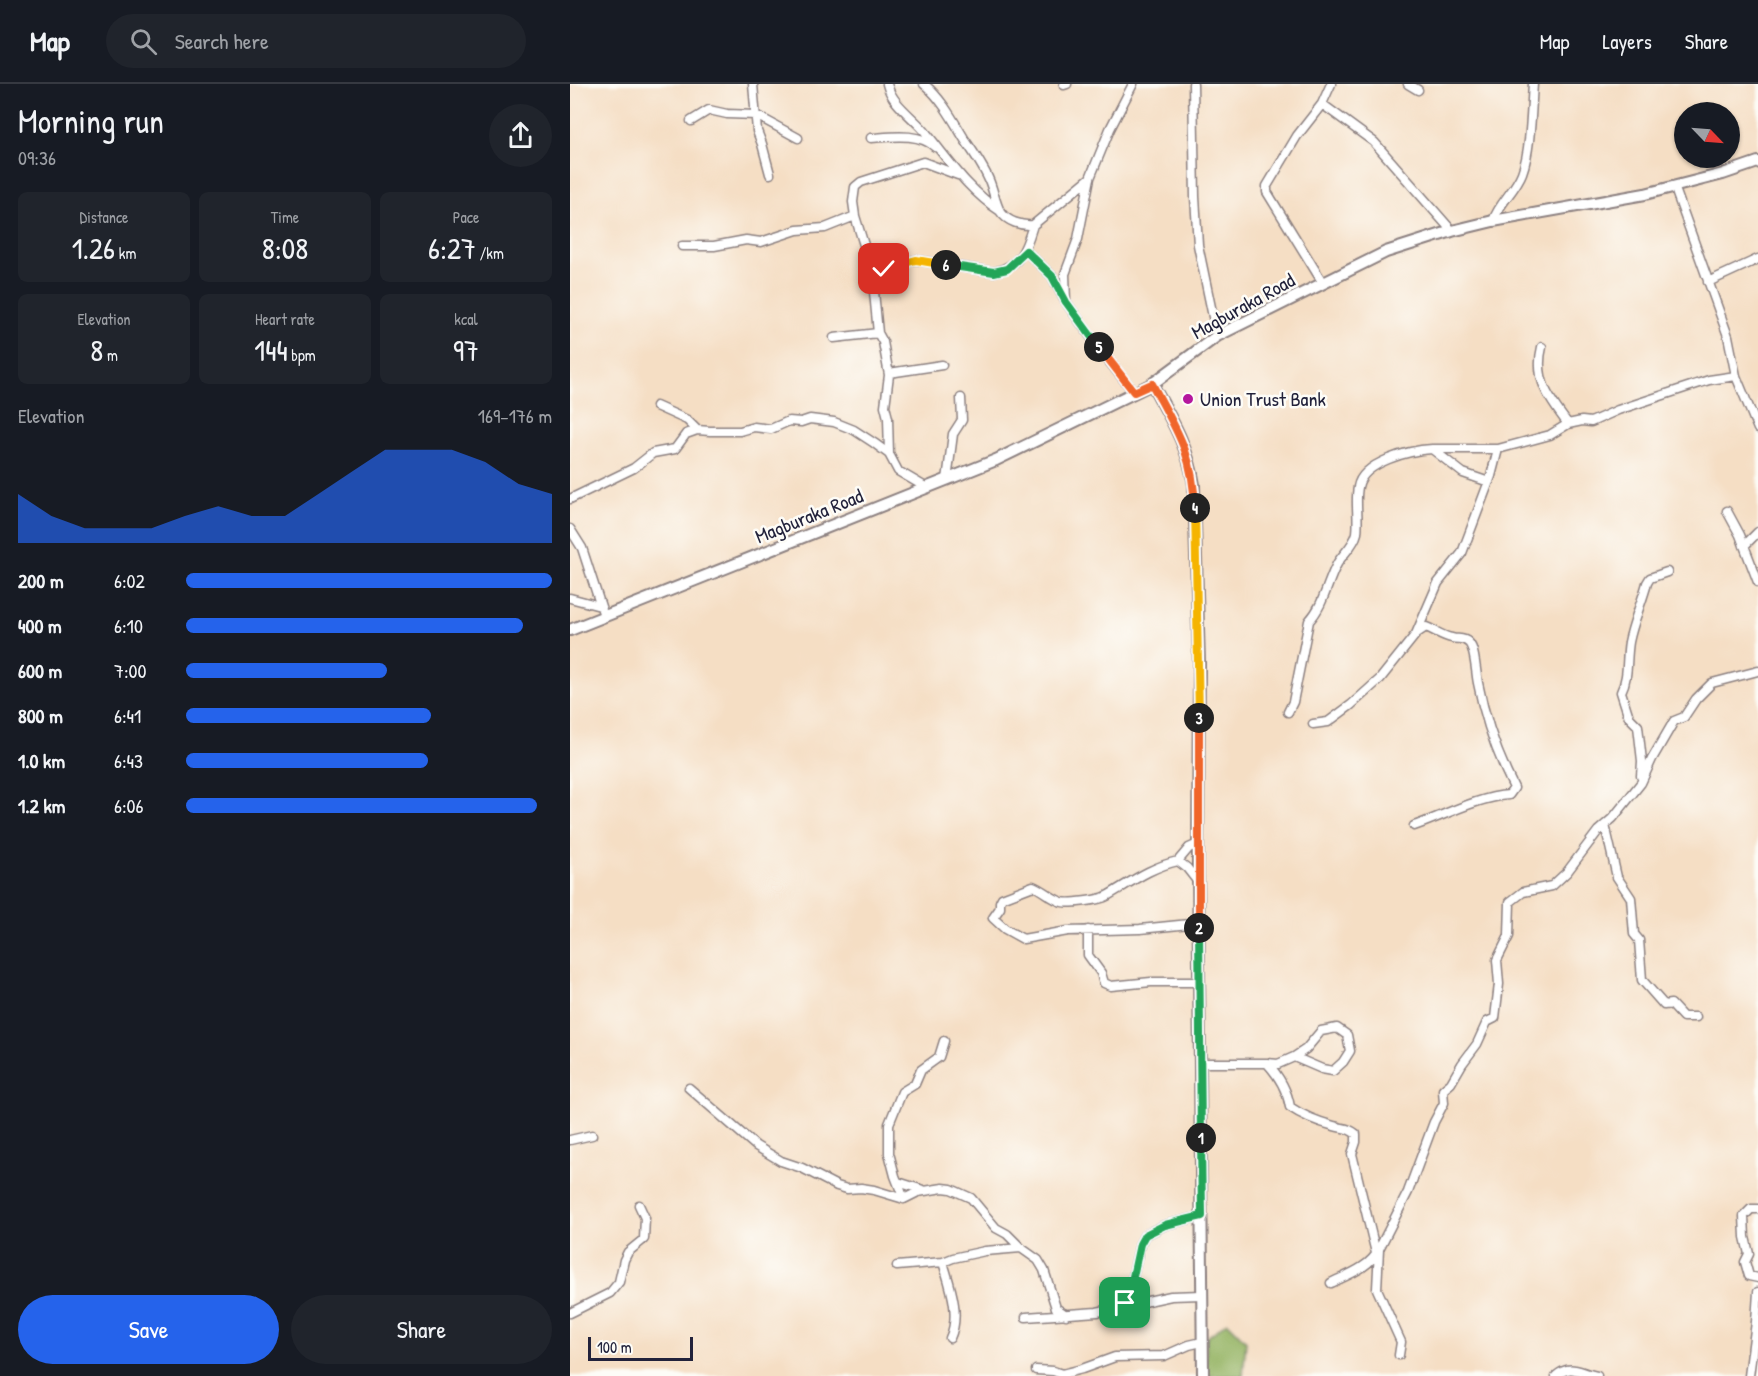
<!DOCTYPE html>
<meta charset="utf-8">
<style>
:root{--surface:#171b24;--page:#20242c;--text:#f1f3f6;--muted:#9ea1a6;--line:#363941;--accent:#2563eb}
body{margin:0;font-family:"Patrick Hand",sans-serif;background:var(--page);color:var(--text);height:100vh;display:flex;flex-direction:column;font-size:22px;white-space:nowrap}
*{box-sizing:border-box;margin:0}
p{font-size:20px;color:var(--muted)}
.icon{flex:none;width:33px;height:33px;fill:none;stroke:currentColor;stroke-width:2;stroke-linecap:round;stroke-linejoin:round}
.map{position:relative;flex:1;overflow:hidden}
.panel{display:flex;flex-direction:column;background:var(--surface);width:570px}
.panel>*{flex:none}
.needle{width:39px;rotate:115deg}
.tools{position:absolute;left:1104px;top:18px;display:grid;gap:12px}
.tools a{display:grid;place-items:center;width:66px;height:66px;border-radius:50%;background:var(--surface);box-shadow:0 2px 4px #0004;font-size:30px}
.scale{position:absolute;left:18px;bottom:15px;width:105px;box-sizing:border-box;padding-left:6px;border:3px solid #22223b;border-top:0;font-size:16px;line-height:21px;white-space:nowrap;color:#22223b;-webkit-text-stroke:4px #fdfcf7;paint-order:stroke}
.pin{position:absolute;display:grid;place-items:center;width:51px;height:51px;color:#fff;margin:-26px;border-radius:12px;box-shadow:0 3px 9px #0006}
.km{position:absolute;width:30px;height:30px;margin:-15px;border-radius:50%;background:#222;color:#fff;font-size:16px;line-height:30px;text-align:center}
.round{display:grid;place-items:center;flex:none;width:63px;height:63px;border-radius:32px;background:var(--page)}
.overview{display:flex;align-items:center;justify-content:space-between;height:102px;padding:0 18px}
h1{font-size:33px;font-weight:600;line-height:45px}
.stats{display:grid;grid-template-columns:repeat(3,1fr);gap:9px;height:102px;padding:6px 18px}
.stats div{display:grid;align-content:center;border-radius:9px;background:var(--page);text-align:center}
.stats b{font-size:30px;font-weight:600}
.stats small{font-size:16px;font-weight:400}
.stats p{font-size:16px}
.chart{height:168px;padding:12px 18px}
.chart p{display:flex;justify-content:space-between}
.chart svg{width:100%;height:108px;margin-top:6px;fill:var(--accent);opacity:.7}
.cta{display:flex;gap:12px;margin-top:auto;padding:12px 18px}
.cta a{flex:1;height:69px;border-radius:36px;background:var(--accent);color:#fff;font-size:24px;font-weight:600;line-height:69px;text-align:center}
.cta a+a{background:var(--page);color:var(--text)}
ul{padding:0 18px;list-style:none;font-size:20px}
li{display:grid;grid-template-columns:96px 72px 1fr;align-items:center;height:45px}
li i{height:15px;border-radius:8px;background:var(--accent)}
header{display:flex;align-items:center;gap:36px;box-sizing:border-box;height:84px;padding:0 30px;background:var(--surface);border-bottom:2px solid var(--line)}
header strong{font-size:28px}
nav{display:flex;gap:33px;margin-inline-start:auto;font-size:21px}
.search{width:420px;height:54px;background:var(--page);display:flex;align-items:center;gap:15px;box-sizing:border-box;padding:0 21px;border-radius:33px;color:var(--muted);font-size:22px}
main{display:flex;flex:1;min-height:0}
.map>svg:first-child{display:block}
.forest{fill:#98b668;stroke:#5d6c52;stroke-width:1.5}
.lines{fill:none;stroke-linecap:round;stroke-linejoin:round}
.minor-casing{stroke:#8c8080;stroke-width:11}
.major-casing{stroke:#8c8080;stroke-width:14}
.minor{stroke:#fff;stroke-width:8}
.major{stroke:#fff;stroke-width:10}
.split-1-casing{stroke:#fff;stroke-width:12}
.split-2-casing{stroke:#fff;stroke-width:12}
.split-3-casing{stroke:#fff;stroke-width:12}
.split-4-casing{stroke:#fff;stroke-width:12}
.split-5-casing{stroke:#fff;stroke-width:12}
.split-6-casing{stroke:#fff;stroke-width:12}
.split-7-casing{stroke:#fff;stroke-width:12}
.split-1{stroke:#22a559;stroke-width:8}
.split-2{stroke:#22a559;stroke-width:8}
.split-3{stroke:#f0652b;stroke-width:8}
.split-4{stroke:#f5b400;stroke-width:8}
.split-5{stroke:#f0652b;stroke-width:8}
.split-6{stroke:#22a559;stroke-width:8}
.split-7{stroke:#f5b400;stroke-width:8}
.poi-dot{fill:#b5179e;stroke:#fdfcf7;stroke-width:2}
.labels{text-anchor:middle;stroke-width:5;stroke-linejoin:round;paint-order:stroke}
.street-label{font-size:20px;fill:#22223b;stroke:#fdfcf7}
.poi-label{font-size:20px;fill:#22223b;stroke:#fdfcf7;text-anchor:start}
</style>
<header>
<strong>Map</strong>
<div class="search"><svg class="icon" aria-label="search" viewBox="0 0 24 24"><circle cx="10" cy="10" r="6"/><path d="M15 15l6 6"/></svg>Search here</div>
<nav><a>Map</a><a>Layers</a><a>Share</a></nav>
</header>
<main>
<section class="panel">
<div class="overview"><div><h1>Morning run</h1><p>09:36</p></div><a class="round"><svg class="icon" aria-label="share" viewBox="0 0 24 24"><path d="M12 15V3M7 8l5-5 5 5M5 13v7h14v-7"/></svg></a></div>
<div class="stats">
<div><p>Distance</p><b>1.26<small> km</small></b></div>
<div><p>Time</p><b>8:08</b></div>
<div><p>Pace</p><b>6:27<small> /km</small></b></div>
</div>
<div class="stats">
<div><p>Elevation</p><b>8<small> m</small></b></div>
<div><p>Heart rate</p><b>144<small> bpm</small></b></div>
<div><p>kcal</p><b>97</b></div>
</div>
<div class="chart"><p><span>Elevation</span>169–176 m</p>
<svg viewBox="0 0 160 44" preserveAspectRatio="none"><path d="M0 44V24L10 33L20 38L30 38L40 38L50 33L60 29L70 33L80 33L90 24L100 15L110 6L120 6L130 6L140 11L150 20L160 24V44z"/></svg>
</div>
<ul>
<li><b>200 m</b>6:02<i style="width:100%"></i></li>
<li><b>400 m</b>6:10<i style="width:92%"></i></li>
<li><b>600 m</b>7:00<i style="width:55%"></i></li>
<li><b>800 m</b>6:41<i style="width:67%"></i></li>
<li><b>1.0 km</b>6:43<i style="width:66%"></i></li>
<li><b>1.2 km</b>6:06<i style="width:96%"></i></li>
</ul>
<div class="cta"><a>Save</a><a>Share</a></div>
</section>
<div class="map">
<svg width="1188" height="1292" viewBox="0 0 1188 1292">
<rect width="100%" height="100%" fill="#fdfcf7"/>
<filter id="ink" filterUnits="userSpaceOnUse"><feTurbulence type="fractalNoise" baseFrequency=".0167" numOctaves="2"/><feDisplacementMap in="SourceGraphic" scale="12" xChannelSelector="R" yChannelSelector="G"/><feConvolveMatrix kernelMatrix="1 2 1 2 8 2 1 2 1" color-interpolation-filters="sRGB"/></filter>
<filter id="wash" filterUnits="userSpaceOnUse"><feTurbulence type="fractalNoise" baseFrequency=".008" numOctaves="4" result="noise"/><feDisplacementMap in="SourceGraphic" scale="24" xChannelSelector="R" yChannelSelector="G"/><feGaussianBlur stdDeviation="1.35" result="paint"/><feColorMatrix in="noise" values="0 0 0 0 0 0 0 0 0 0 0 0 0 0 0 0 0 1.4 0 .05"/><feComposite in="paint" operator="in"/></filter>
<g filter="url(#wash)">
<rect width="100%" height="100%" fill="#f5dec4"/>
<path class="forest" d="M657,1238L676,1257L673,1292H636V1254Z"/>
</g>
<g filter="url(#ink)">
<g class="lines">
<g class="minor-casing">
<path id="minor" d="M183,0L187,47L192,60L200,90
M317,0C322,21 344,33 357,50C380,78 399,107 430,127
M354,0C372,15 383,36 395,56C404,69 413,82 419,96C423,105 426,121 430,127C437,138 452,142 463,141L520,94
M563,0L540,45L520,94L508,155L495,190L496,218L534,271L564,308
M623,0L625,113L628,161L647,252
M761,0L752,20L804,58L882,147
M838,0L848,6
M494,1L497,0
M752,20L727,52L697,102V108L753,199
M121,37L139,26L157,30L186,31L228,54
M301,54C320,53 349,48 365,63
M1104,102L1158,252L1166,292L1188,345
M923,137C929,119 945,107 952,89C961,65 961,26 963,0
M112,162H144L176,156L191,158L227,146L255,144L285,132
M456,167L482,192L494,215
M302,187L346,176L424,188C451,182 456,164 463,141
M1138,198L1188,175
M264,254L308,249
M972,263C964,295 979,315 998,340
M319,289L372,281
M86,322L117,336L127,346L140,347H170L184,343L201,345L219,337L231,338L240,335L264,338L284,346L304,359L319,370L328,387L357,404
M862,365H928
M319,370L318,334L315,322L319,291L313,258L308,249L302,187L285,132L283,118L285,103L291,98L353,78L388,91
M377,396L383,350L392,336L391,314
M0,415L64,384L83,369L105,365L116,350L127,346
M1157,427L1170,451L1188,498
M0,445L12,464L34,532
M1174,462L1188,448
M0,514L30,522
M718,628L723,618L739,537C754,521 757,499 767,480C773,469 784,462 787,449C789,433 785,418 788,403C792,378 841,366 862,365L893,389L919,398
M743,640L758,638L781,621L810,595L846,550L868,499L892,469L921,392L928,365L980,351L998,340L1012,337L1021,338L1048,326L1139,296L1166,292
M1071,692L1072,677L1068,642L1059,633L1051,608C1059,592 1056,576 1059,558C1063,538 1072,518 1077,499L1080,494L1097,488
M1035,741L1047,793L1061,814L1064,850L1069,856L1072,896L1094,921L1101,920L1113,933H1126
M844,742C873,732 908,713 939,711L944,704C927,670 915,636 908,599C906,590 905,565 899,559C893,553 888,556 882,554C874,553 864,546 856,543L847,549
M608,777L619,764L628,760
M628,798L617,784L608,777C581,783 561,798 537,812C530,816 500,820 492,818C482,815 473,806 463,802L432,814L430,818V824L423,834L435,845L453,855L498,847L570,845L629,839
M518,846V871L531,889L534,899L541,902L581,898H629
M374,957L369,973L351,986L345,1000L332,1008L319,1040V1069L325,1092L334,1115L348,1108L373,1104L381,1105L401,1114L426,1144L437,1150L451,1164L468,1176L474,1186L486,1224L496,1231
M724,973L752,985L763,987L773,978L780,967L777,951L767,944L751,947L736,965L724,973L708,980L697,979C709,992 717,1005 720,1023C733,1032 749,1038 764,1042C773,1045 778,1043 786,1050V1058L782,1070L806,1169
M631,974L633,979H697
M119,1004L186,1062L211,1077L232,1084L267,1102L277,1105L291,1104L304,1106L334,1115
M0,1056L22,1051
M328,1098L353,1106
M1188,1125H1181L1174,1132L1175,1153L1179,1170L1175,1178L1179,1192L1188,1194
M373,1178C380,1202 391,1230 380,1254
M327,1182L373,1178L383,1174L415,1167L451,1164
M761,1199C777,1191 801,1183 809,1165
M551,1222L559,1211L570,1160L575,1151L595,1141L632,1132
M0,1229L40,1209L49,1198L54,1176L58,1168L74,1155L75,1134L69,1121
M456,1233L527,1228L601,1212L632,1211
M829,1271L831,1258L807,1205L809,1165L838,1108L864,1038L874,1019L873,1006L881,999L892,980L907,960L917,938L925,934L929,900L927,876L939,852L940,818L953,808L982,802L997,788L1028,747L1043,734L1071,699L1082,675L1104,637L1114,633L1126,615L1142,599L1188,587
M466,1286L483,1287L492,1290L512,1285L545,1273L594,1272L619,1261L632,1258
M986,1292C1001,1279 1010,1289 1027,1292
M1179,1292L1186,1238L1188,1208"/>
</g>
<g class="major-casing">
<path id="major" d="M582,300C601,335 618,361 624,401L629,579L628,783L633,1292
M0,546L426,376L582,300L647,252L816,168L882,147L923,137L1075,110L1153,90L1188,78"/>
</g>
<use href="#minor" class="minor"/>
<use href="#major" class="major"/>
</g>
</g>
<g class="lines" filter="url(#ink)">
<g class="split-1-casing">
<path id="split-1" d="M555,1219L561,1202L570,1160L575,1151L595,1141L632,1132L631,1054"/>
</g>
<g class="split-2-casing">
<path id="split-2" d="M629,844L631,1054"/>
</g>
<g class="split-3-casing">
<path id="split-3" d="M629,634V844"/>
</g>
<g class="split-4-casing">
<path id="split-4" d="M625,424L629,634"/>
</g>
<g class="split-5-casing">
<path id="split-5" d="M529,263L564,308L582,300C607,347 623,369 625,424"/>
</g>
<g class="split-6-casing">
<path id="split-6" d="M376,181L424,188L437,185L456,167L482,192L496,218L529,263"/>
</g>
<g class="split-7-casing">
<path id="split-7" d="M314,185L346,176L376,181"/>
</g>
<use href="#split-1" class="split-1"/>
<use href="#split-2" class="split-2"/>
<use href="#split-3" class="split-3"/>
<use href="#split-4" class="split-4"/>
<use href="#split-5" class="split-5"/>
<use href="#split-6" class="split-6"/>
<use href="#split-7" class="split-7"/>
</g>
<circle class="poi-dot" cx="618" cy="315" r="6"/>
<g class="labels">
<g class="street-label">
<text transform="translate(673 222) rotate(-29)" y="7">Magburaka Road</text>
<text transform="translate(239 432) rotate(-22)" y="7">Magburaka Road</text>
</g>
<g class="poi-label">
<text x="630" y="322">Union Trust Bank</text>
</g>
</g>
</svg>
<div class="tools">
<a><svg class="needle" viewBox="-14 -14 28 28"><path d="M0-13l5 13h-10z" fill="#e53935"/><path d="M0 13l5-13h-10z" fill="#9ea1a6"/></svg></a>
</div>
<div class="scale">100 m</div>
<div class="pin" style="left:555px;top:1219px;background:#1e9e55"><svg class="icon" aria-label="arrive" viewBox="0 0 24 24"><path d="M6 21V4h12l-3 4 3 4H6"/></svg></div>
<div class="pin" style="left:314px;top:185px;background:#d93025"><svg class="icon" aria-label="check" viewBox="0 0 24 24"><path d="M5 12l5 5 9-10"/></svg></div>
<b class="km" style="left:631px;top:1054px">1</b>
<b class="km" style="left:629px;top:844px">2</b>
<b class="km" style="left:629px;top:634px">3</b>
<b class="km" style="left:625px;top:424px">4</b>
<b class="km" style="left:529px;top:263px">5</b>
<b class="km" style="left:376px;top:181px">6</b>
</div>
</main>
